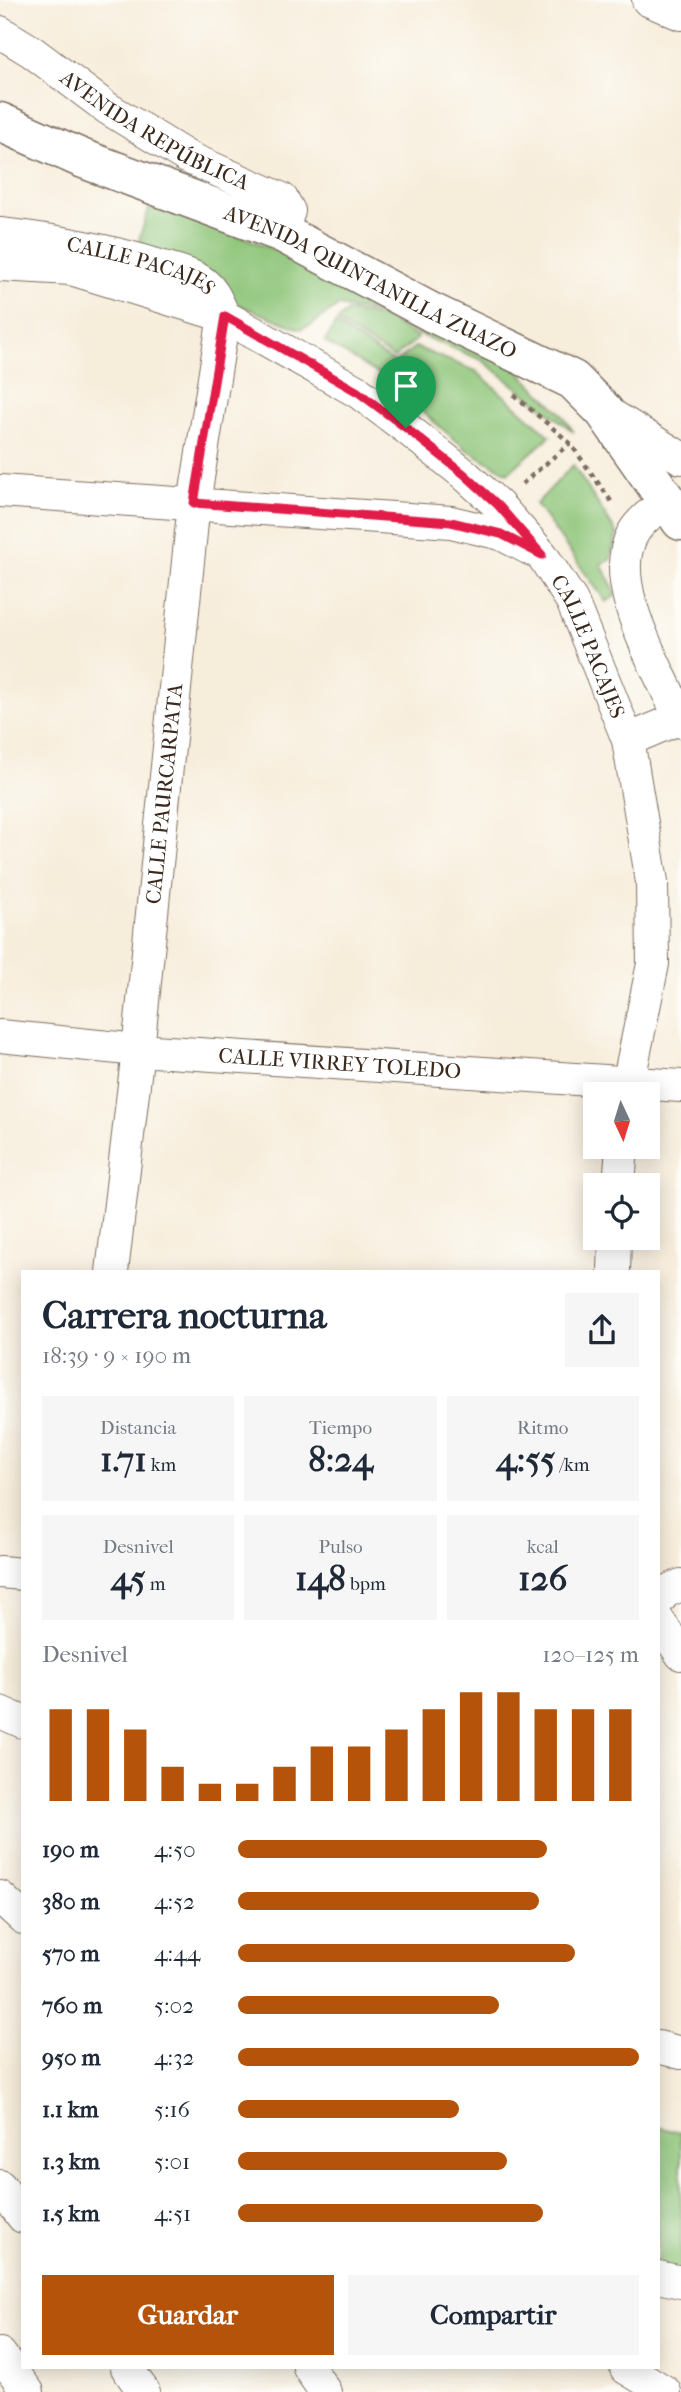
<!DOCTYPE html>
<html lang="es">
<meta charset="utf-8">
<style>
:root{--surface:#fff;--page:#f6f6f7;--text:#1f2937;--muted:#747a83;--accent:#b45309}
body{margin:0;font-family:"IM FELL French Canon",serif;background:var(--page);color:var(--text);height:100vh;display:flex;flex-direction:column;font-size:26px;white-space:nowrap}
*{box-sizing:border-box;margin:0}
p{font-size:23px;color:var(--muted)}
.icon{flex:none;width:38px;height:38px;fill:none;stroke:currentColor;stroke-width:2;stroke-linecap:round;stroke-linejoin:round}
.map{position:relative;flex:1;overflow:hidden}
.panel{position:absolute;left:21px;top:1270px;width:639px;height:1099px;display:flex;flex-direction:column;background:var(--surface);border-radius:0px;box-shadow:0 4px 18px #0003}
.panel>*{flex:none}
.needle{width:46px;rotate:176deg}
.buttons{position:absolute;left:583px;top:1082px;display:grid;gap:14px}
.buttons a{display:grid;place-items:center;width:77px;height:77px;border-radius:0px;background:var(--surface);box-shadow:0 4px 18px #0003;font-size:35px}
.pin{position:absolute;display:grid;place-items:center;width:60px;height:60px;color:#fff;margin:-72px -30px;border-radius:50% 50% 50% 0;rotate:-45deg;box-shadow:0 0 7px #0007}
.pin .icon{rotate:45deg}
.round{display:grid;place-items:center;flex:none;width:74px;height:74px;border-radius:0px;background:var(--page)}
.head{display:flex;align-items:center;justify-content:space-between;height:119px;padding:0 21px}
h1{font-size:38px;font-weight:700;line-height:52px}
.metrics{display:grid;grid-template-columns:repeat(3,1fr);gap:10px;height:119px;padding:7px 21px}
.metrics div{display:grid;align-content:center;border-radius:0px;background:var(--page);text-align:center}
.metrics b{font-size:35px;font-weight:700}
.metrics small{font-size:19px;font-weight:400}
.metrics p{font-size:19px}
.chart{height:196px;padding:14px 21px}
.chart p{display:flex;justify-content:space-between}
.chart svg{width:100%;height:126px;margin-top:7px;stroke:var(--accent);stroke-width:6}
.cta{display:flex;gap:14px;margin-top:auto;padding:14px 21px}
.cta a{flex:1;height:80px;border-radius:0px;background:var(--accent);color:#fff;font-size:28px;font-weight:700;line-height:80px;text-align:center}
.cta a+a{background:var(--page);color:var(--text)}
ul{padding:0 21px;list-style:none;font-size:23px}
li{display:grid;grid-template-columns:112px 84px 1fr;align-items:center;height:52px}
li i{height:18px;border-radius:9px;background:var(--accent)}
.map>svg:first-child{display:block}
.green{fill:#8cc477;stroke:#64774a;stroke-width:2}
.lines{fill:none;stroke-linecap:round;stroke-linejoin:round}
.minor-casing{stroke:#7d6e60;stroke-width:34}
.tertiary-casing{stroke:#7d6e60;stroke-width:41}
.path{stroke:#7d6e60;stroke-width:4.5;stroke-dasharray:5 5;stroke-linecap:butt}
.minor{stroke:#fff;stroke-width:32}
.tertiary{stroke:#fff;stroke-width:38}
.route-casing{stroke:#fff;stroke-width:14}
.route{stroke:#e11d48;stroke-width:9}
.labels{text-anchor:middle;stroke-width:5;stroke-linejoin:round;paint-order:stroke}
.street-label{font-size:21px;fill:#3b2a1e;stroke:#fdfcf7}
</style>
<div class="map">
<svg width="681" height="2392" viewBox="0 0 681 2392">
<rect width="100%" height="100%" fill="#fdfcf7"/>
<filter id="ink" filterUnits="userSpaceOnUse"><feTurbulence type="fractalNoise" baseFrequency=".0143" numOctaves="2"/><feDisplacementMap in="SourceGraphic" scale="14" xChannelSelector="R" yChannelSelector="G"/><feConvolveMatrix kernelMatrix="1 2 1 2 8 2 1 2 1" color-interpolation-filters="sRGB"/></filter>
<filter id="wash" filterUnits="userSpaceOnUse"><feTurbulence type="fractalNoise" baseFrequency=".00686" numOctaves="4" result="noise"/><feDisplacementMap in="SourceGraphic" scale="28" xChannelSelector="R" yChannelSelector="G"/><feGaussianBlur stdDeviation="1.57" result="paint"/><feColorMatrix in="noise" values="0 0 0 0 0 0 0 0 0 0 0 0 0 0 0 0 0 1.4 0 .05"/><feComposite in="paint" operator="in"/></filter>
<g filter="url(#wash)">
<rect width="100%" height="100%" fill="#f7eddb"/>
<path class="green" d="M151,202L182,211L305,263L514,367L560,412L574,432L482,360L418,334L383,314L338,306L311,325L300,329L196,288L164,267L139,240Z
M347,311L382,317L418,338L394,358L337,322Z
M335,324L395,363L415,347L476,371L550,436L508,473L466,449L378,374L325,342Z
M573,465L617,534L610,560L601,564L617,595L606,602L536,504Z
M658,2127L681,2133V2272L658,2266Z"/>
</g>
<g filter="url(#ink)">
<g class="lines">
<g class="minor-casing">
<g id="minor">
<path d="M648,0L681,14"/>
<path id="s1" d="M0,32L31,51L107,108L187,157L282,199L289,211L282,233"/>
<path id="s2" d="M0,234C54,240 108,250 160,266C173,270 189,273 201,281C213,289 218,303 224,316"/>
<path id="s3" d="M0,265L71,269L224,316L358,392L406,428L464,474L498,505L542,555L572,601L628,740L652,882L653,964L626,1094"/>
<path d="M608,413L681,458"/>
<path d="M0,491L451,522L501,534L532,550"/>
<path d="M667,502C654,511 640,520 632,535C605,587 662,672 681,722"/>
<path d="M628,740L680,718"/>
<path id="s4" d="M0,1036L138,1050L681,1086"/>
<path d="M619,1185L622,1146"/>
<path id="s5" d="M112,1272L138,1050L194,503L224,316"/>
<path d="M614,1272L615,1237"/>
<path d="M0,1572L23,1574"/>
<path d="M658,1601L665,1592L681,1585"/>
<path d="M658,1620L681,1654"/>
<path d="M0,1712L23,1722"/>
<path d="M0,1897L23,1918"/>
<path d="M658,2047L681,2053"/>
<path d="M0,2186L23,2217"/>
<path d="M658,2277L681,2282"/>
<path d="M0,2354L28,2392"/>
<path d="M127,2368L144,2392"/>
<path d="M309,2368L325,2392"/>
<path d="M626,2368L665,2392"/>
</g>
</g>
<g class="tertiary-casing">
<g id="tertiary">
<path id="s6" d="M0,122L81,158L282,233L431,312L573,380L604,411L681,521"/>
</g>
</g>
<path class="path" d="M514,395L570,443L613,504
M522,484L570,443"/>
<use href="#minor" class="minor"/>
<use href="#tertiary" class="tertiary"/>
</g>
</g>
<g class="lines" filter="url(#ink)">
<g class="route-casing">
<path id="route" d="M225,316L358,392L406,428L464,474L498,505L542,555L501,534L451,522L194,503Z"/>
</g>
<use href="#route" class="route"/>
</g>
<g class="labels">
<g class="street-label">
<text dy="7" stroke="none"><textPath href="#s1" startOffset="184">AVENIDA REPÚBLICA</textPath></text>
<text dy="7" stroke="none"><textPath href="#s2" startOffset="145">CALLE PACAJES</textPath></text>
<text dy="7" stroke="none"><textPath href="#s6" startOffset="404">AVENIDA QUINTANILLA ZUAZO</textPath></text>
<text dy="7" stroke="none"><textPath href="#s3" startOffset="735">CALLE PACAJES</textPath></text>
<text dy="7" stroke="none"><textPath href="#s5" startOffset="481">CALLE PAURCARPATA</textPath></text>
<text dy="7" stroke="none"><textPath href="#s4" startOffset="341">CALLE VIRREY TOLEDO</textPath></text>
</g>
</g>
</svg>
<div class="buttons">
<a><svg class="needle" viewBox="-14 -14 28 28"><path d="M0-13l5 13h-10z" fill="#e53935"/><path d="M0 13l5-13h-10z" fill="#747a83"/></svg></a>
<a><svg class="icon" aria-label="locate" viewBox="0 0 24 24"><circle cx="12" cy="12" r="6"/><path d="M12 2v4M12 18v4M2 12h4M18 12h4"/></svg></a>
</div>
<div class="pin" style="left:406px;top:428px;background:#1e9e55"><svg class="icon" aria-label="arrive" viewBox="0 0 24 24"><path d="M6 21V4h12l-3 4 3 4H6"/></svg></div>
<section class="panel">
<div class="head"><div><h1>Carrera nocturna</h1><p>18:39 · 9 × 190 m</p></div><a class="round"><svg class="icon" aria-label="share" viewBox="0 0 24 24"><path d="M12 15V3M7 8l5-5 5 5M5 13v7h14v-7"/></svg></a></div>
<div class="metrics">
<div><p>Distancia</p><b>1.71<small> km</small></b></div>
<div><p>Tiempo</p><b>8:24</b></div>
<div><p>Ritmo</p><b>4:55<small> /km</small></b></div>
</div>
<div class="metrics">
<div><p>Desnivel</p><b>45<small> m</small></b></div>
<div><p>Pulso</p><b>148<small> bpm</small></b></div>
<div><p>kcal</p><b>126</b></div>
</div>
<div class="chart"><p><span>Desnivel</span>120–125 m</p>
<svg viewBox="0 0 160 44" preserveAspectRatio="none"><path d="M5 44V12M15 44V12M25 44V19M35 44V32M45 44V38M55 44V38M65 44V32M75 44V25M85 44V25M95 44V19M105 44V12M115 44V6M125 44V6M135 44V12M145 44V12M155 44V12"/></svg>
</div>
<ul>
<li><b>190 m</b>4:50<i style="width:77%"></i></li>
<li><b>380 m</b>4:52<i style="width:75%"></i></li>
<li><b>570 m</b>4:44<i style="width:84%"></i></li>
<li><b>760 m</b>5:02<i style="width:65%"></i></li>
<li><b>950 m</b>4:32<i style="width:100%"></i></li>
<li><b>1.1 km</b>5:16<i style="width:55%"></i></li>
<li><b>1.3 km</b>5:01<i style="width:67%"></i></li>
<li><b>1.5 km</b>4:51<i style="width:76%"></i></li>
</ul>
<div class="cta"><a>Guardar</a><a>Compartir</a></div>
</section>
</div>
